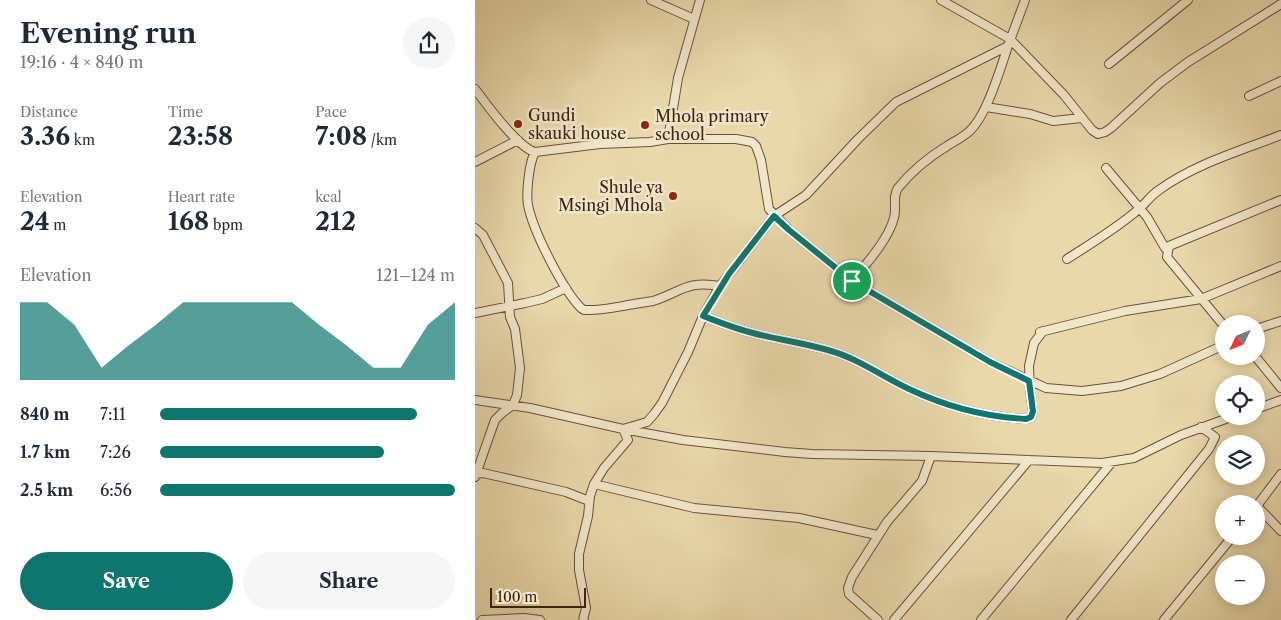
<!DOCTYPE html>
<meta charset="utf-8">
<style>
:root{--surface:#fff;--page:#f6f6f7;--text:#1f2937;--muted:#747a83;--accent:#0f766e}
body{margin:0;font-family:"Libre Caslon Text",serif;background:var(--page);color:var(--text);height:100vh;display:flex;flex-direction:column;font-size:19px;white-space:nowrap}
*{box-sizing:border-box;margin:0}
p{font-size:16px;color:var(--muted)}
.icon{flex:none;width:28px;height:28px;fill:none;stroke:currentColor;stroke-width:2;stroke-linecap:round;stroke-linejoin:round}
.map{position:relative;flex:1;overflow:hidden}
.side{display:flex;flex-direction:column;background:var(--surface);width:475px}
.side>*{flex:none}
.needle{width:32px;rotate:227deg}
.buttons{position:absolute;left:740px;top:315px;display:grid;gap:10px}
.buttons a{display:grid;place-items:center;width:50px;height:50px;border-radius:50%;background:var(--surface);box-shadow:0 2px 12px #0003;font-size:25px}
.scale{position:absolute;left:15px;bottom:12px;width:96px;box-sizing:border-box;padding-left:5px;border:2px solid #3d2417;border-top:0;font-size:14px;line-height:18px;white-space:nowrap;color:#3d2417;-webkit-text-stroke:4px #f1e6c8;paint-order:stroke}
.pin{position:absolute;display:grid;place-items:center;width:42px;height:42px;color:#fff;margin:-21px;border:2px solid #fff;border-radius:50%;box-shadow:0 1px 5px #0007}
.round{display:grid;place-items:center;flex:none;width:52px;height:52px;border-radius:26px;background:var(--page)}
.summary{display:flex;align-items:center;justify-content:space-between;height:85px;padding:0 20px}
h1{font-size:28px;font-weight:700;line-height:38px}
.metrics{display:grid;grid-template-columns:repeat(3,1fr);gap:8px;height:85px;padding:5px 20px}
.metrics div{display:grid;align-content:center}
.metrics b{font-size:25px;font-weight:700}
.metrics small{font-size:14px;font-weight:400}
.metrics p{font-size:14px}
.chart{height:140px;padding:10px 20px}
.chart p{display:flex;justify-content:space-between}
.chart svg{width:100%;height:90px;margin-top:5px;fill:var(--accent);opacity:.7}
.cta{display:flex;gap:10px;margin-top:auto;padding:10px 20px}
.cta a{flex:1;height:58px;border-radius:30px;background:var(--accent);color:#fff;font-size:20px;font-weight:700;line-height:58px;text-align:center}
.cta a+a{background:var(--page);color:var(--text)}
ul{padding:0 20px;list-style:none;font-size:16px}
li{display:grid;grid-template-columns:80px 60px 1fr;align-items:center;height:38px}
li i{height:12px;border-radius:6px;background:var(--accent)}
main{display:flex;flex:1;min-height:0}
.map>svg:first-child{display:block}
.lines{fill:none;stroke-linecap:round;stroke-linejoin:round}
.minor-casing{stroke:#68513c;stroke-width:10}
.minor{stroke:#f1e6c8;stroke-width:8}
.route-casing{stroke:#fff;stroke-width:10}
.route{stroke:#0f766e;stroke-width:6}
.poi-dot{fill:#8f2418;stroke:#f1e6c8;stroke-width:2}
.labels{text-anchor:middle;stroke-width:5;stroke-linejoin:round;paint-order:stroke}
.poi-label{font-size:16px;fill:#3d2417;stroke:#f1e6c8;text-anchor:start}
</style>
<main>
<section class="side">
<div class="summary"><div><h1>Evening run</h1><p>19:16 · 4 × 840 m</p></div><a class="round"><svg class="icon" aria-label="share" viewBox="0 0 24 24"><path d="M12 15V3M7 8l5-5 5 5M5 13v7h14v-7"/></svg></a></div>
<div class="metrics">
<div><p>Distance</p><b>3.36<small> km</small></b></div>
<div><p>Time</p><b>23:58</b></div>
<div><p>Pace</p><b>7:08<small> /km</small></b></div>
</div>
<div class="metrics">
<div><p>Elevation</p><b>24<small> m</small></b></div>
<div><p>Heart rate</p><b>168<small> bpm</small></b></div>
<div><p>kcal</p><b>212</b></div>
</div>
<div class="chart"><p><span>Elevation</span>121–124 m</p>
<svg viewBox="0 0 160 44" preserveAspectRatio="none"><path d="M0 44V6L10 6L20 17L30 38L40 27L50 17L60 6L70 6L80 6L90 6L100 6L110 17L120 27L130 38L140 38L150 17L160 6V44z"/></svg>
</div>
<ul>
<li><b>840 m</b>7:11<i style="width:87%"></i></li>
<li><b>1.7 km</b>7:26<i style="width:76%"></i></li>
<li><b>2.5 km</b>6:56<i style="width:100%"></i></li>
</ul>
<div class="cta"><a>Save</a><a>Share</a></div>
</section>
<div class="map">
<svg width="806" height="620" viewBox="0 0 806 620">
<rect width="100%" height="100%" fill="#e9d8aa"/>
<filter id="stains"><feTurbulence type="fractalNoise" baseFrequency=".004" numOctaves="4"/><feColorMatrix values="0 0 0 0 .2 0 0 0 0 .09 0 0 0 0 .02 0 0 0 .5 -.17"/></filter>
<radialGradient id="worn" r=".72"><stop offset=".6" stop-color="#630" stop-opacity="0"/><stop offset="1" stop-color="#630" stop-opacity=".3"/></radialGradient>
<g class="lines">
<g class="minor-casing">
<path id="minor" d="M176,0L219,19
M466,0L535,39L589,95L617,130L623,134L630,132L636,128L685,83L713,62L806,4
M634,64L713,0
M0,89C12,105 42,147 60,152L125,144L175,142L193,139H261L277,142L281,146L286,160L294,209L314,230L377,281L515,362L571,388L607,391L646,386L685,374L749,345
M774,96L806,81
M511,107L555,114L578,121L607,118
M193,139L203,78L225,0
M60,152C54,163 51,193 53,205C58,231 88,290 106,308L109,310C126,311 141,307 159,304C165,303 172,302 178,301C206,292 212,280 245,286
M0,162L43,140
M631,168L672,217L690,248L694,246
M0,228L8,235L33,283L35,317L40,329L45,368L42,395L38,405L27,413L20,420L0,477
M592,259C617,243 642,228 664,209C671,203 676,195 684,190C720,164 765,151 806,135
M377,281C392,263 413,240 419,218C422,208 417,197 423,188C436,172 454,157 472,146C478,142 485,139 491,134C511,120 525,69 533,46
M0,313L50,303L67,299L91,288
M228,316C244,322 261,329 278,333C304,340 330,343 356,351C384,359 408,377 434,389C472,407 510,417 551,419L556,417L558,411L555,390L554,366L559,343L568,331
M749,326L692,257L694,246L806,200
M781,329L806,321
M565,332L650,311L726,299L806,266
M780,356L806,388
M0,400L55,408L148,429L208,440L310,452L337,454L456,456L627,463L659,458L706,435L759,416
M781,409L806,400
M0,474L8,473L91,492L114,501
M119,484L219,508L324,518L402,535
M782,506L806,531
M781,507L806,474
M7,620L49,618L65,620
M108,620L111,608L104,570V554L113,516L115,496L119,484L129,468L153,440L148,429L172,422L179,414L187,403L213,352L228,316L245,286L299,216L331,195L383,139L421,102L533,46L550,0
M403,620L374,594L373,588L377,577L412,522L447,481L456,456
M419,620L554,460
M506,620L637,462
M596,620L734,449L740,437L726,427
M689,620L758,536"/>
</g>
<use href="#minor" class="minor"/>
</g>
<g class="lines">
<g class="route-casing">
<path id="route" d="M299,216L314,230L377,281L515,362L554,381L558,411L556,417L551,419C510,417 472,407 434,389C408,377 384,359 356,351C330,343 304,340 278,333C261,329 244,322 228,316L254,274Z"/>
</g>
<use href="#route" class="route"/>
</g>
<g class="poi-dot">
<circle cx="43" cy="124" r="5"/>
<circle cx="170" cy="125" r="5"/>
<circle cx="198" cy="196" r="5"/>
</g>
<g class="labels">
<g class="poi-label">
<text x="53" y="121">Gundi<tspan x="53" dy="18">skauki house</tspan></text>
<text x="180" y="122">Mhola primary<tspan x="180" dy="18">school</tspan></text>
<text x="188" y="193" text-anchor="end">Shule ya<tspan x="188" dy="18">Msingi Mhola</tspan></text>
</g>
</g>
<rect width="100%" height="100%" filter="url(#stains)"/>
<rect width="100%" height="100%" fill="url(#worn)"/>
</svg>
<div class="buttons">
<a><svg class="needle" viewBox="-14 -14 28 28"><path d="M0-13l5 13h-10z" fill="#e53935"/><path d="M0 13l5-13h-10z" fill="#747a83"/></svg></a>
<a><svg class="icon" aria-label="locate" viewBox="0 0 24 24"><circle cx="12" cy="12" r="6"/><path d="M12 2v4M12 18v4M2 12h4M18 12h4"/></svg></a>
<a><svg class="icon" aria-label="layers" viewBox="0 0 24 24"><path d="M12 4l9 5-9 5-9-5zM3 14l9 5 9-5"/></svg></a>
<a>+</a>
<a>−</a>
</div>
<div class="scale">100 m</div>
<div class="pin" style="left:377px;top:281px;background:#1e9e55"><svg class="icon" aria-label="arrive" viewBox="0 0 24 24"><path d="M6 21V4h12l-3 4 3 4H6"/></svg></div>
</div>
</main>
